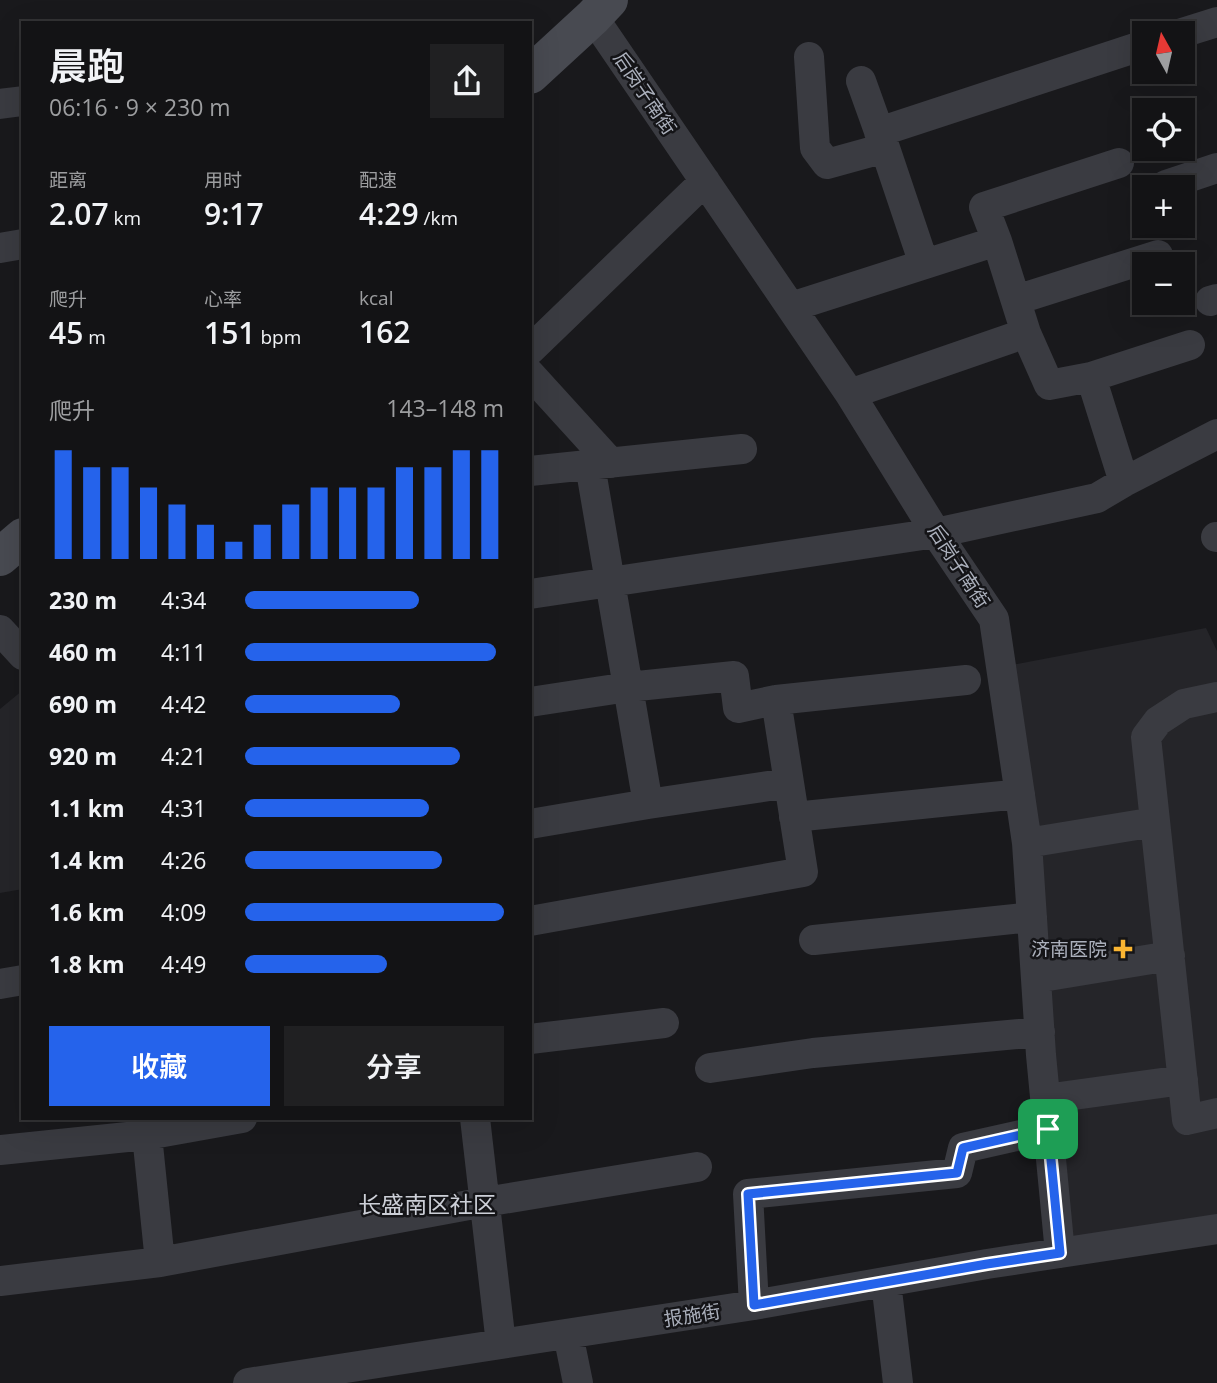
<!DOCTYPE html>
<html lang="zh">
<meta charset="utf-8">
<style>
:root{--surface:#131315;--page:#202022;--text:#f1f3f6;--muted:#9d9ea0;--line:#323234;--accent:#2563eb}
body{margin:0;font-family:"Open Sans","Noto Sans SC",sans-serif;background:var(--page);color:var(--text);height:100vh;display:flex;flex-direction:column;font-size:26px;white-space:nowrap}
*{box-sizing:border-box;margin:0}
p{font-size:23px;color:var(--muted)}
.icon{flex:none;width:38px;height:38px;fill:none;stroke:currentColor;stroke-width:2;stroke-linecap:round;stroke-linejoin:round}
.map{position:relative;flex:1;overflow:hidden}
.drawer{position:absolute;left:21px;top:21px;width:511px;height:1099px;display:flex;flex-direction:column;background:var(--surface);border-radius:0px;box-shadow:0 7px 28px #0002,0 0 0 2px var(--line)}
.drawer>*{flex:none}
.needle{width:46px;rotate:352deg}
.tools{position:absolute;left:1132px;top:21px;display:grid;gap:14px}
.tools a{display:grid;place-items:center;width:63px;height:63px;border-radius:0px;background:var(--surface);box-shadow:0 7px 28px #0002,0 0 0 2px var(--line);font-size:35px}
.pin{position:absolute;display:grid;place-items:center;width:60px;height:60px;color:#fff;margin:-30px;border-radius:14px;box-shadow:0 4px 10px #0006}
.round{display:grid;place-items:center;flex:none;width:74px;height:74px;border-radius:0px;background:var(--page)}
.summary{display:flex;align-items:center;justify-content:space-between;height:119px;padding:0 28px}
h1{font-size:38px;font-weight:600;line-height:52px}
.figures{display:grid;grid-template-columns:repeat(3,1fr);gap:10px;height:119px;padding:7px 28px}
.figures div{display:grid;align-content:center}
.figures b{font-size:30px;font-weight:600}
.figures small{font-size:19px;font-weight:400}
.figures p{font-size:19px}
.chart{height:196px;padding:14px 28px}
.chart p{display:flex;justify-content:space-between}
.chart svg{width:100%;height:126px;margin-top:7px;stroke:var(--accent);stroke-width:6}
.action{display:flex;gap:14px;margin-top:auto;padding:14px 28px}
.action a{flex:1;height:80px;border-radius:0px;background:var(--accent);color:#fff;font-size:28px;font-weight:600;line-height:80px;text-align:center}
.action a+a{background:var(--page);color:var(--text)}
ul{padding:0 28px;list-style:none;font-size:23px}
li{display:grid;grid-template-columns:112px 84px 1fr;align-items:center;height:52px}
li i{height:18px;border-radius:9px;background:var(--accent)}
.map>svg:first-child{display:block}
.built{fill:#252529}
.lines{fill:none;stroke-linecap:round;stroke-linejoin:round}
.minor{stroke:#3a3b41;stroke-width:30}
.secondary{stroke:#484a51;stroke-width:38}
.route-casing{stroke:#fff;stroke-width:14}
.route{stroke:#2563eb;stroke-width:9}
.poi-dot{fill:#fab532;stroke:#141417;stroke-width:2.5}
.labels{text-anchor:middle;stroke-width:5;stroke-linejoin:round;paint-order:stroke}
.street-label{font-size:19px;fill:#abb0bc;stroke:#141417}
.poi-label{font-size:19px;fill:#abb0bc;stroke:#141417;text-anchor:end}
.quarter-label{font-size:23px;fill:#cccfd7;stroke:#141417}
</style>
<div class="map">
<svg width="1217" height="1383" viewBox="0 0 1217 1383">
<rect width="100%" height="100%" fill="#19191c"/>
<path class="built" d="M1206,628L1217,651V1230L1060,1253L1001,667Z
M23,690V889L0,893V709Z"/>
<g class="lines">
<path class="minor" d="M593,17L850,394L936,533L994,619L1027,843L1041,1055L1060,1253
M1182,33L1217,22
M809,57L815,148L827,164L885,148L924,264
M861,81L885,148
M0,104L23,101
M879,132L1144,45
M1166,185L1217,168
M997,241L984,207L1119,163
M0,248L23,244
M1016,300L1158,255
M1210,301L1217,299
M791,307L997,241L1026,333L850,394
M1026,333L1049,385L1091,377L1124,482L1217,434
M530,350L705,181
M530,374L611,463
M1091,377L1190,345
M590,465L648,804
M530,471L742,449
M1216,537H1217
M530,594L936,533L1097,498L1124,482
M0,630L23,655
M1217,697L1184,704L1158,721L1146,737L1187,1120L1217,1113
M530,702L628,687L734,676L738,708L776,700
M794,817L1020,794
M530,824L648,804L789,783
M1027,843L1155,822
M530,921L803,872L776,700L966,680
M814,940L1032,917
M1036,978L1170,956
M0,984L23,980
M530,1039L664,1023
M710,1068L813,1053L1040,1032
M1045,1099L1183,1080
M144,1118L147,1135L160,1262
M475,1118L501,1344
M0,1150L147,1135L242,1118
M0,1281L160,1262L485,1202L697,1167
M886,1282L898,1383
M754,1305L748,1194L957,1173L963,1148L1048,1129
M568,1334L578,1383
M248,1383L754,1305L987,1264L1217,1229"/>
<path class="secondary" d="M530,75L593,17L609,0
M0,557L23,537"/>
</g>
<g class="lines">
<g class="route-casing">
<path id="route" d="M1048,1129L1060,1253L987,1264L754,1305L748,1194L957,1173L963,1148Z"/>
</g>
<use href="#route" class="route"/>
</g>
<path class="poi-dot" d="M1119.5 938.5h7v7h7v7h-7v7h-7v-7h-7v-7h7z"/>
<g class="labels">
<g class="street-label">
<text transform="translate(645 93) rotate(56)" y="7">后岗子南街</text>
<text transform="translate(959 566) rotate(57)" y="7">后岗子南街</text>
<text transform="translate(692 1315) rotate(-9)" y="7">报施街</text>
</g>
<g class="poi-label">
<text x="1107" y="956">济南医院</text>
</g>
<g class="quarter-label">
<text x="427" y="1213">长盛南区社区</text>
</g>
</g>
</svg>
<div class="tools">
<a><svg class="needle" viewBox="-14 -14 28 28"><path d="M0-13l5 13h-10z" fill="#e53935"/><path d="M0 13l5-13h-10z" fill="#9d9ea0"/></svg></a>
<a><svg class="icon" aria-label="locate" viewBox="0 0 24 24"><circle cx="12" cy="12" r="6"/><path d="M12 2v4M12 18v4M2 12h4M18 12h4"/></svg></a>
<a>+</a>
<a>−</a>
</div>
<div class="pin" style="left:1048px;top:1129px;background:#1e9e55"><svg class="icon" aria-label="arrive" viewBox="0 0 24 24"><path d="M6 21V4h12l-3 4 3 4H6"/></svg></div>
<section class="drawer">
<div class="summary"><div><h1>晨跑</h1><p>06:16 · 9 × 230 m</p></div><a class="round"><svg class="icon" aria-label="share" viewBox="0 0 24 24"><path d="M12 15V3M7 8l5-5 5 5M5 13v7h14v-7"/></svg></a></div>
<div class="figures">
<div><p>距离</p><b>2.07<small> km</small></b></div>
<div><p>用时</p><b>9:17</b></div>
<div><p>配速</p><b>4:29<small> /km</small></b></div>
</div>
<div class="figures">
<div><p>爬升</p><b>45<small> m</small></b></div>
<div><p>心率</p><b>151<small> bpm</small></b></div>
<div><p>kcal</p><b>162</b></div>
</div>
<div class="chart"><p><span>爬升</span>143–148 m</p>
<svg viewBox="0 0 160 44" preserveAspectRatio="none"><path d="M5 44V6M15 44V12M25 44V12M35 44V19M45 44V25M55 44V32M65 44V38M75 44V32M85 44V25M95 44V19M105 44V19M115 44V19M125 44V12M135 44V12M145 44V6M155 44V6"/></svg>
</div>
<ul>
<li><b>230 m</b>4:34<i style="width:67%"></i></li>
<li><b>460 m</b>4:11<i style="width:97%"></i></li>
<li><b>690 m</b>4:42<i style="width:60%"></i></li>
<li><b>920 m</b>4:21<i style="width:83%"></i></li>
<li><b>1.1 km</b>4:31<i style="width:71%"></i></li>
<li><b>1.4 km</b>4:26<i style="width:76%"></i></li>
<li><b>1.6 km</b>4:09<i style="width:100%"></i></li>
<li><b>1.8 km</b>4:49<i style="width:55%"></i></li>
</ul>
<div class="action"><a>收藏</a><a>分享</a></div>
</section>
</div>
